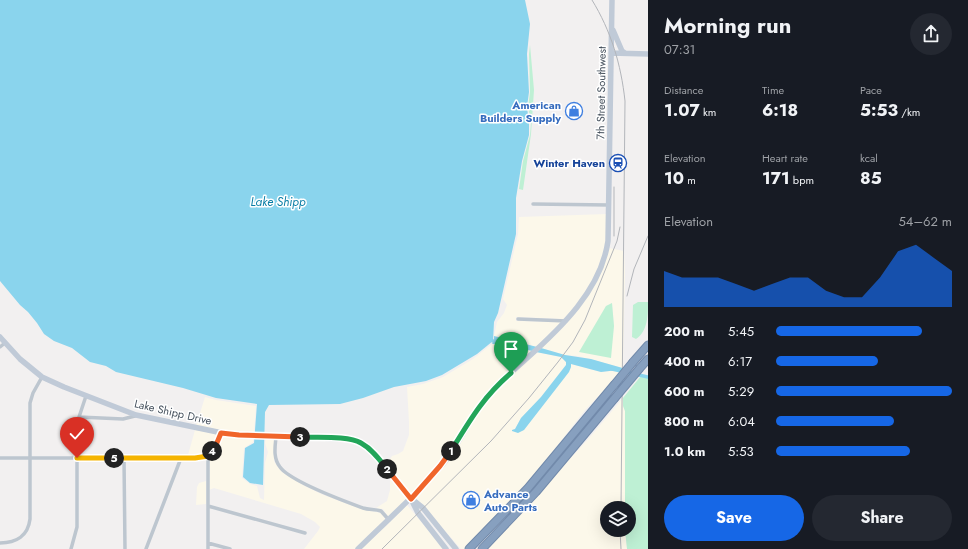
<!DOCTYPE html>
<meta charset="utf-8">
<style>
:root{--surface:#171b24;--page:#242831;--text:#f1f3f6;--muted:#9ea1a6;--accent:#1667e6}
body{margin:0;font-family:Jost,sans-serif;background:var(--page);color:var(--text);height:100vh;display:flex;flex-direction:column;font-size:15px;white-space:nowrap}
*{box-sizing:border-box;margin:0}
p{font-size:13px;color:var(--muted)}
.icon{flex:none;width:22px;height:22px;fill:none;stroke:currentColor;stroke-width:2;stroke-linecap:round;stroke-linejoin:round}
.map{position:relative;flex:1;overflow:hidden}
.panel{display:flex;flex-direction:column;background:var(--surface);width:320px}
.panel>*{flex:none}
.controls{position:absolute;left:600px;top:501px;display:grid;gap:8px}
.controls a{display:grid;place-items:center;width:36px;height:36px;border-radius:50%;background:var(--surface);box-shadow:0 4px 16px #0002;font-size:20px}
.pin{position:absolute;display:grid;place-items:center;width:34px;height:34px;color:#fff;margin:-41px -17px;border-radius:50% 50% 50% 0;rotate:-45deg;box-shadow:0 0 4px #0007}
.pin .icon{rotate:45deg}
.km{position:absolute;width:20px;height:20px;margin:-10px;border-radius:50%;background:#222;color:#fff;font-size:11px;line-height:20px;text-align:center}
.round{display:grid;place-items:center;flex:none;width:42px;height:42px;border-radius:21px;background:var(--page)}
.headline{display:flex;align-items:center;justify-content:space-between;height:68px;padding:0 16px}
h1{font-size:22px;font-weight:700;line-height:30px}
.metrics{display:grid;grid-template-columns:repeat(3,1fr);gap:6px;height:68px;padding:4px 16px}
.metrics div{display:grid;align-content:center}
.metrics b{font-size:17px;font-weight:700}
.metrics small{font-size:11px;font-weight:400}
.metrics p{font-size:11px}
.chart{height:112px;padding:8px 16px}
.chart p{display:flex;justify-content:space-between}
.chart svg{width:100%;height:72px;margin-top:4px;fill:var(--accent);opacity:.7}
.primary-button{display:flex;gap:8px;margin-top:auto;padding:8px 16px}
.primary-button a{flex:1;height:46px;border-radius:24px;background:var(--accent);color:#fff;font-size:16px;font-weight:700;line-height:46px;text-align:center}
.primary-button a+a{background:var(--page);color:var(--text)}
ul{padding:0 16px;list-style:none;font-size:13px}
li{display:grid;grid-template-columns:64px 48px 1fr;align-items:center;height:30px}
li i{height:10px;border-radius:5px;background:var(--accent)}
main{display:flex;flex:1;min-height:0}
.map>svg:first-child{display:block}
.commercial{fill:#fcf8ea;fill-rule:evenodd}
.green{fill:#bef0d4}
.water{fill:#8ad4ed}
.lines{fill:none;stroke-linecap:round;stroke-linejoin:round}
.canal{stroke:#8ad4ed;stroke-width:3.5}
.highway-casing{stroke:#728aab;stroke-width:9}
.street{stroke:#bdc6cf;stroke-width:3.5}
.secondary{stroke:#c0cad7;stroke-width:5.5}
.highway{stroke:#87a0bf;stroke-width:7}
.rail{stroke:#b2b5ba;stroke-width:1}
.highway-bridge-casing{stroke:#728aab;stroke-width:9;stroke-linecap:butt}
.highway-bridge{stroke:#87a0bf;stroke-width:7}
.split-1-casing{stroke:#fff;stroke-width:8}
.split-2-casing{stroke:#fff;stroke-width:8}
.split-3-casing{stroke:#fff;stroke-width:8}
.split-4-casing{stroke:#fff;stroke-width:8}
.split-5-casing{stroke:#fff;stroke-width:8}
.split-6-casing{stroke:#fff;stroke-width:8}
.split-1{stroke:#22a559;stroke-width:5}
.split-2{stroke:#f0652b;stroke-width:5}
.split-3{stroke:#22a559;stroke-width:5}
.split-4{stroke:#f0652b;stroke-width:5}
.split-5{stroke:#f5b400;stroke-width:5}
.split-6{stroke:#f5b400;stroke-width:5}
.labels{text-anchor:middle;stroke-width:3;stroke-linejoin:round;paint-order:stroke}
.street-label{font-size:11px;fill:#47525e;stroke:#fff}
.shop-label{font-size:11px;font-weight:bold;fill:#366cbe;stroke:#fff;text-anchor:end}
.transit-label{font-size:11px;font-weight:bold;fill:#164399;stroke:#fff;text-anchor:end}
.water-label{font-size:12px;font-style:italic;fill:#0a7ea6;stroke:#fff}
</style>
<main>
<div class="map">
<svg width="648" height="549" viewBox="0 0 648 549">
<rect width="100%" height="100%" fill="#f2f0f0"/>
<path class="commercial" d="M607,214L606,248L591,285L565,319L516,317V321L562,322L537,347L494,336L497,322L504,313L507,305L503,299L518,234L519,217Z
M609,248L624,251L625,274L623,368L578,356L565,355L541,348L601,273ZM612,303L614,326L612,342L600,319L606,306Z
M492,344H505L521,347L532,351L500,380L463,428L446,457L411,496L390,470V459L392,456L398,454L403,451L409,435V422L407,387L423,384L443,377L473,359Z
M536,352L561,357L566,362V365L541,397L521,418L515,429H513L516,432L524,430L570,369L571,364L601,372L618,370L623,371L585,410L525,487L466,549H461L415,497L466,430L492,393Z
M205,397L216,400L256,406L254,434L232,433L196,426Z
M623,398V406L625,411V508H607V530H625L627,549H487L591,436Z
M195,430L218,434L213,446L207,454L188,455Z
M222,435L253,438V442L244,448L242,478L250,484L257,486L260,498L264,500L265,463L268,452L265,443L266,438H274V461L277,466L282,472L303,485L321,494L361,509L381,513L386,520L355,549H304L318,531L320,527L315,522L301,514L214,488L209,490L210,457L216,448Z
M390,476L408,499L389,518L383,509L376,508L387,501L390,490Z
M206,481V504L196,505L197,487L199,483Z
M407,505L444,549H361L389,523Z"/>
<path class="green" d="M530,45L534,90L531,134L523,190L519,189L523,161L530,135L531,123L528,107L530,92L529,54Z
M638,302H648C648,315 648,331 636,339L632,337L633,305Z
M612,303L614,326L611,358L579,352L606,306Z
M641,376L648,378V549H627L625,530H629V508H625V411L623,406V398Z"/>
<path class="water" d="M0,0H525L530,24L527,54L529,92L527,107L529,123V135L522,161L516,198V234L498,313L494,322L493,341L477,354L442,375L426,381L394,387L363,398L340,404L269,405L265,412L263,485L250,483L243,477L245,448L254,443L257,404L216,398L183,388L116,372L106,366L90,362L72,348L54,341L44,334L37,323L28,312L20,305L0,281Z
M494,336L537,347L532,351C518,347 507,344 492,344L494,341Z
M541,348L565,355L591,359L626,369L623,371L618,370L601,372L571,364V367L569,372L524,430L518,433L512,431V430L515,429L521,418L541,397L566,365V362L561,357L536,352Z"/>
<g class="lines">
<path class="canal" d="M493,341L527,349
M612,369L648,377"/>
<g class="highway-casing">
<path id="highway" d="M633,362L648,345
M640,368L648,359
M469,549L528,488L614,385
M482,549L536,492L614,399"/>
</g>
<path class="street" d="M533,204L609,205
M518,319L566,321
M0,347L5,343
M79,417L123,419L135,416
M276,437C275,447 273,458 280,467C291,482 344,501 363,508C369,510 375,509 381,511L389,520
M0,458H195L208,456
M124,458L125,549
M208,506L305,533
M0,543C16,543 28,536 30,519V403L33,393L42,377
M208,543L230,549
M71,549L77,527V429L79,417L86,396
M146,549L181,458
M208,549V456L215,447L221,433"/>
<path class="secondary" d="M613,30L622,51L625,53
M611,53L648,54
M0,337L20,359L42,377L64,387L136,415L232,435L345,439L361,442L376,456L411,499L418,513L446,549
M413,500L423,508L456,549
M358,549C381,526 405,505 427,481C434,474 441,467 447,459C462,438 472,415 488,395C499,382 513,371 525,360C561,328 601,290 608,241L612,0"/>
<use href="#highway" class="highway"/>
<path class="rail" d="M592,0C611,31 621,64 625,101L621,508
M614,187V236
M627,296L634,269L648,236
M620,530L621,549
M382,549L491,441L529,398L558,362L573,342L585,320L617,241L620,227"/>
<g class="highway-bridge-casing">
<path id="highway-bridge" d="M614,385L633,362
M614,399L640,368"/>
</g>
<use href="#highway-bridge" class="highway-bridge"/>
</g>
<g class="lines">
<g class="split-1-casing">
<path id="split-1" d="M451,451C470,420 483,397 511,373"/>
</g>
<g class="split-2-casing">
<path id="split-2" d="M387,469L411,499L440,466L451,451"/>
</g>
<g class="split-3-casing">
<path id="split-3" d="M300,437C316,438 348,435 361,443C372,449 380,460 387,469"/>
</g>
<g class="split-4-casing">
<path id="split-4" d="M212,451L216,445L221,433L239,435L300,437"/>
</g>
<g class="split-5-casing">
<path id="split-5" d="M114,458H195L208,456L212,451"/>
</g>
<g class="split-6-casing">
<path id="split-6" d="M77,458H114"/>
</g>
<use href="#split-1" class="split-1"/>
<use href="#split-2" class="split-2"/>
<use href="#split-3" class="split-3"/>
<use href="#split-4" class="split-4"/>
<use href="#split-5" class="split-5"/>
<use href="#split-6" class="split-6"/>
</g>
<defs>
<g id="shop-ring" transform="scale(0.9)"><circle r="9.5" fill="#fff" stroke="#3f7fe0" stroke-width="1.5"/><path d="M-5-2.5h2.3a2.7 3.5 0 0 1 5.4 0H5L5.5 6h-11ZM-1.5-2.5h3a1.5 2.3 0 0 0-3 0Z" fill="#3f7fe0"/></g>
<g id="station-ring" transform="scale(0.9)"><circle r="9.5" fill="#fff" stroke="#1a4fb4" stroke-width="1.5"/><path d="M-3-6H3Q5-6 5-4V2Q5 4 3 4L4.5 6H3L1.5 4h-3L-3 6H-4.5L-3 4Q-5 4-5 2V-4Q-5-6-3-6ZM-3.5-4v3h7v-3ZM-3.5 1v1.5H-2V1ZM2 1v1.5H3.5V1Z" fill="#1a4fb4"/></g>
</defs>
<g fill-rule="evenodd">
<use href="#shop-ring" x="574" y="111"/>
<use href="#station-ring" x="618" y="163"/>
<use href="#shop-ring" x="471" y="500"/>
</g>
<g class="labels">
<g class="street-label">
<text transform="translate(601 93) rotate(-89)" y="4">7th Street Southwest</text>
<text transform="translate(173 412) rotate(13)" y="4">Lake Shipp Drive</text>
</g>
<g class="shop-label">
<text x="561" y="109">American<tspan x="561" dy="13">Builders Supply</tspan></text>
<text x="484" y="498" text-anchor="start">Advance<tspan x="484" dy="13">Auto Parts</tspan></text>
</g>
<g class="transit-label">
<text x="605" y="167">Winter Haven</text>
</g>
<g class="water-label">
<text x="278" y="206">Lake Shipp</text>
</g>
</g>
</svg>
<div class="controls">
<a><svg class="icon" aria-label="layers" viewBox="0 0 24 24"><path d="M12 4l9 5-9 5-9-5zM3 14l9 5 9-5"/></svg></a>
</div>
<div class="pin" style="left:511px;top:373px;background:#1e9e55"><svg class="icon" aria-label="arrive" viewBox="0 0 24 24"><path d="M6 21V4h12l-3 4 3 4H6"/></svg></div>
<div class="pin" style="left:77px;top:458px;background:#d93025"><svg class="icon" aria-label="check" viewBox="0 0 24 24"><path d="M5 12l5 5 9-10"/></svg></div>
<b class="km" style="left:451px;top:451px">1</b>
<b class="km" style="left:387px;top:469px">2</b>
<b class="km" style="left:300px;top:437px">3</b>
<b class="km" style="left:212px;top:451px">4</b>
<b class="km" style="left:114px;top:458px">5</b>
</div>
<section class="panel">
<div class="headline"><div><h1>Morning run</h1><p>07:31</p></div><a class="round"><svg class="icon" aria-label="share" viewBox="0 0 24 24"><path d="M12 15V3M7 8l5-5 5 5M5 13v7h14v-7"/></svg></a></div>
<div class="metrics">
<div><p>Distance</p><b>1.07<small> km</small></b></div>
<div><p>Time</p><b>6:18</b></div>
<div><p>Pace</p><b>5:53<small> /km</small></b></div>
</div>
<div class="metrics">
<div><p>Elevation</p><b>10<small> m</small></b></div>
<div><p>Heart rate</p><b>171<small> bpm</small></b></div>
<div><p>kcal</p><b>85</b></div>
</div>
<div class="chart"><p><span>Elevation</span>54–62 m</p>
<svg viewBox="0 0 160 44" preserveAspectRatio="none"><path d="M0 44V22L10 26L20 26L30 26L40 30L50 34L60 30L70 26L80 26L90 34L100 38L110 38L120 26L130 10L140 6L150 14L160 22V44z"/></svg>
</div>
<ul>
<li><b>200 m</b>5:45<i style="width:83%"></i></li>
<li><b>400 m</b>6:17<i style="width:58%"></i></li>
<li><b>600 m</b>5:29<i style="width:100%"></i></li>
<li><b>800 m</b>6:04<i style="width:67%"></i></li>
<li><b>1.0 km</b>5:53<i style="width:76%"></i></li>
</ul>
<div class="primary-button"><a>Save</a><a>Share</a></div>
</section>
</main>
